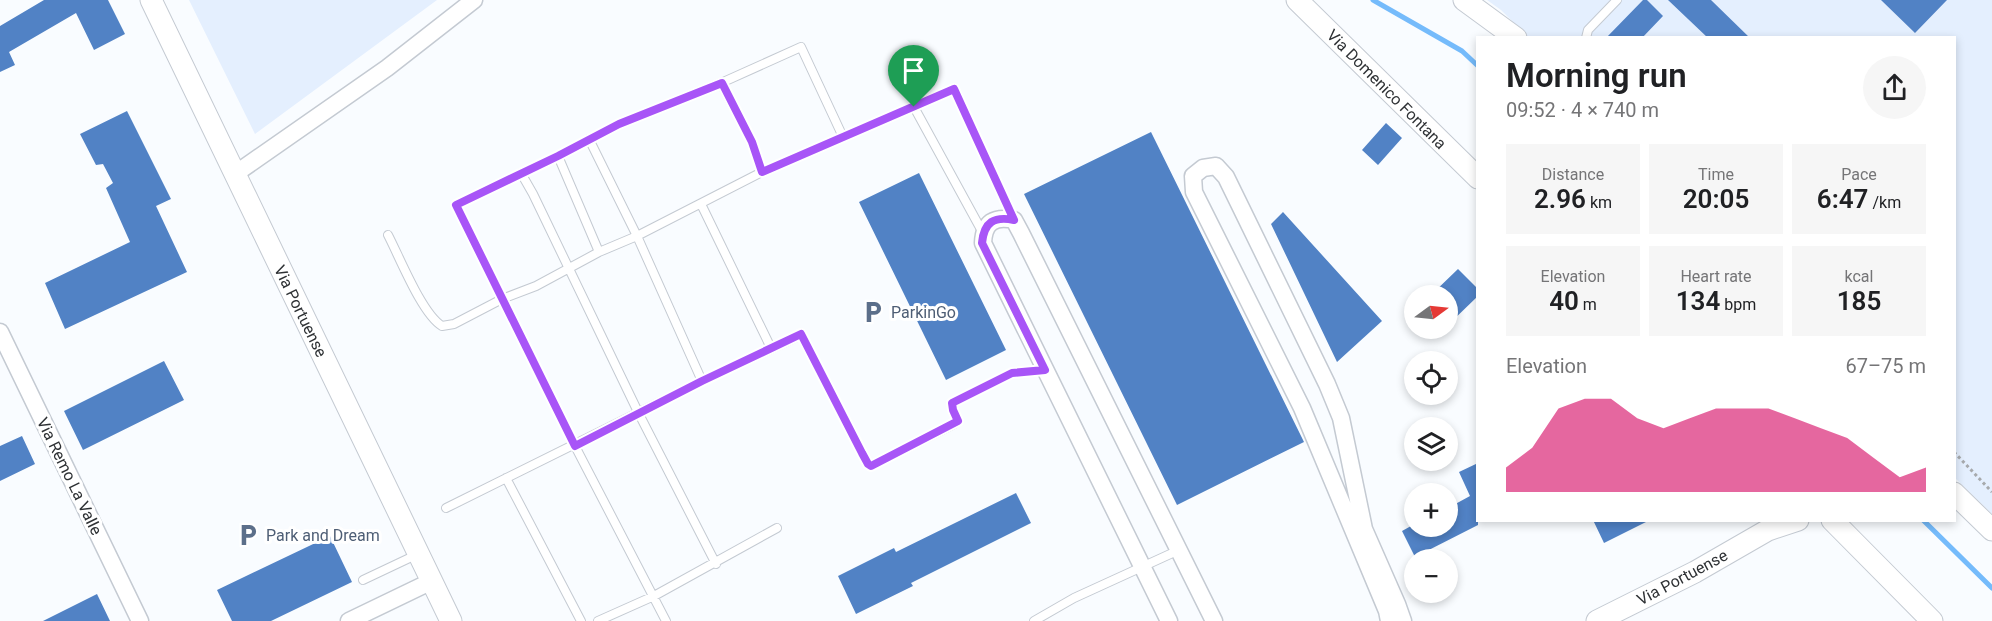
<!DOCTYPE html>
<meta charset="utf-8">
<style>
:root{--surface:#fff;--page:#f6f6f6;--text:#202124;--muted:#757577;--accent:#db2777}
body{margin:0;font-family:Roboto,sans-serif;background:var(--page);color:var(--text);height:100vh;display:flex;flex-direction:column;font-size:22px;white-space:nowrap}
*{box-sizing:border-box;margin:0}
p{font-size:20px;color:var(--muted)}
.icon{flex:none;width:33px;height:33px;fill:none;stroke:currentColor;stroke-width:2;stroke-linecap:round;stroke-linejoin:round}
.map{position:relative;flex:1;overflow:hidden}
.drawer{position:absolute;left:1476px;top:36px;width:480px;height:486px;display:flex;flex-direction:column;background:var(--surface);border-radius:0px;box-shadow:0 3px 9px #0003}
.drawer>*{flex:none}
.needle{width:39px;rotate:75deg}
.buttons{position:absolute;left:1404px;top:285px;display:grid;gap:12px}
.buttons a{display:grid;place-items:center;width:54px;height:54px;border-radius:50%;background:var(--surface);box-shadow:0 3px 9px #0003;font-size:30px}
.pin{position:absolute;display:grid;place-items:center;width:51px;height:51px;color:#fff;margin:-62px -26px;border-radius:50% 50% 50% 0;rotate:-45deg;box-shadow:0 0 6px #0007}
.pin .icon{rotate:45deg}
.round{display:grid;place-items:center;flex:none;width:63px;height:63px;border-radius:32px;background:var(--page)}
.head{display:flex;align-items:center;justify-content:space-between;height:102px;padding:0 30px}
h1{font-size:33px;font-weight:600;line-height:45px}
.figures{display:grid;grid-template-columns:repeat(3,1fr);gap:9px;height:102px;padding:6px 30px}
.figures div{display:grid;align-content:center;border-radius:0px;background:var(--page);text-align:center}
.figures b{font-size:26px;font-weight:600}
.figures small{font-size:16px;font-weight:400}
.figures p{font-size:16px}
.chart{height:168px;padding:12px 30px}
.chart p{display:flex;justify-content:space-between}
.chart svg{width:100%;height:108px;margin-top:6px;fill:var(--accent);opacity:.7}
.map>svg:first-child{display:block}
.built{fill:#e4effe}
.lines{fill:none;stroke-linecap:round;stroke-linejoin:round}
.stream{stroke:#75bbfb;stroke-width:5}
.building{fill:#5182c5}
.service-casing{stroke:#c4cad2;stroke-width:10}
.minor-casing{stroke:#c4cad2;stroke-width:19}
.tertiary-casing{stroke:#c4cad2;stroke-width:23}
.path{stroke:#a7aaad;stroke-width:3;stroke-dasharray:3 3;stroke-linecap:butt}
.service{stroke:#fff;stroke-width:8}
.minor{stroke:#fff;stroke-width:16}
.tertiary{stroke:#fff;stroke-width:21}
.route-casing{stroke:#fff;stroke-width:12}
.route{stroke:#a855f7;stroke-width:8}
.labels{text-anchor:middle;stroke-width:6;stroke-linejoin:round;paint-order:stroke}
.street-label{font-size:16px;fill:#2e3134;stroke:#fff}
.service-label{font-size:16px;fill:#4e5e75;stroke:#fff;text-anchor:start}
</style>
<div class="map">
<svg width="1992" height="621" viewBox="0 0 1992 621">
<rect width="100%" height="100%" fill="#f9fcff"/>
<path class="built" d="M189,0H437L255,134Z
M1487,0H1992V514L1955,478L1954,38L1528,37L1501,10Z"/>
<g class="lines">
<path class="stream" d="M1373,0L1462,51L1478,66
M1923,520L1992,588"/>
</g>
<path class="building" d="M44,0H108L125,34L94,50L76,13L9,52L15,65L0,72V26Z
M1643,0H1647L1663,16L1642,38H1606Z
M1668,0H1711L1750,38H1708Z
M1881,0H1947L1915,33Z
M127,111L171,199L156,206L187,272L65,329L45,283L130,242L106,188L113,183L103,164L96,165L80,134Z
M1386,123L1402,138L1378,165L1362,150Z
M1151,132L1304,442L1177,505L1024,194Z
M919,173L1006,350L946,380L859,202Z
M1283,212L1382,321L1337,362L1271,224Z
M1458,269L1478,289V296L1448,325V296H1430Z
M164,361L184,400L83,450L64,411Z
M22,436L35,464L0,481V446Z
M1478,463V525L1415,557L1402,531L1411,526H1448V508L1470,496L1459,472Z
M1016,493L1031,523L911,583L913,586L856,614L838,576L894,548L896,552Z
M1593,520H1650L1604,543Z
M330,536L352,582L271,621H232L217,590Z
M97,594L110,621H43Z"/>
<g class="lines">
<g class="service-casing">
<path id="service" d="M1586,38L1588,30L1617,0
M721,83L752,142L762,172
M914,107L983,233
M589,139L637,236L702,381
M558,156L599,252
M521,173L533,194L639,414L716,564
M701,204L771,348
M388,235C400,258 422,314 442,326L454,324L502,299L536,286L599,252L637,236L762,172L954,89L1014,220
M506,478L581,621
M446,508L702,381L801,335L862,453L868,464L871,466L954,424L958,421L953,410L952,403L1012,373L1045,370
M363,580L418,554
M598,621L654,596L777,528
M666,621L575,446L456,205L558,156L619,124L721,83L801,47L843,137
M1034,621L1074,598L1179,550"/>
</g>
<g class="minor-casing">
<path id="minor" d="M235,174L387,68L474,0
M0,332L140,621
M349,621L432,581
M1169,621L983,243C984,222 994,216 1014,220L1021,233L1214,621
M1389,621L1387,611L1302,408L1194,192L1193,176L1203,168L1216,166L1226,177L1327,384L1341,418L1364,529L1397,604L1403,621"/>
</g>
<g class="tertiary-casing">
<path id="tertiary" d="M151,0L451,621
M1297,0L1478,178
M1464,0L1516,38
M1954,493L1992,530
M1832,520L1932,621
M1597,621L1695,572L1768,530L1798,520"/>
</g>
<path class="path" d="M1954,452L1992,492"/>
<use href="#service" class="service"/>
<use href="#minor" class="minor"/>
<use href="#tertiary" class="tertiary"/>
</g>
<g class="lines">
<g class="route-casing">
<path id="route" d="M722,83L752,142L762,172L954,89L1014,220C994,216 984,222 982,243L1045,370L1012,373L952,403L953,410L958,421L871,466L868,464L862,453L801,334L702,381L575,446L456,205L558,156L619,124Z"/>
</g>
<use href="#route" class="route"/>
</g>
<defs>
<g id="parking-bare" transform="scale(1.8)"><path d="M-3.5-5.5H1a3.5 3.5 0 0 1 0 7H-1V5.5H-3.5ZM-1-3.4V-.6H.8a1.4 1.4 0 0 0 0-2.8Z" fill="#5c6f8a" stroke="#fff" stroke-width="2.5" paint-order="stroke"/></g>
</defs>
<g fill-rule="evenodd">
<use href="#parking-bare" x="873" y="312"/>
<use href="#parking-bare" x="248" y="535"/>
</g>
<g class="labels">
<g class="street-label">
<text transform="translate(1387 89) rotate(45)" y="6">Via Domenico Fontana</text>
<text transform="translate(301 311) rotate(64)" y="6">Via Portuense</text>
<text transform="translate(70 476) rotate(64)" y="6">Via Remo La Valle</text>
<text transform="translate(1682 577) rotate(-28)" y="6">Via Portuense</text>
</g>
<g class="service-label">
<text x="891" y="318">ParkinGo</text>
<text x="266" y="541">Park and Dream</text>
</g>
</g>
</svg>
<div class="buttons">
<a><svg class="needle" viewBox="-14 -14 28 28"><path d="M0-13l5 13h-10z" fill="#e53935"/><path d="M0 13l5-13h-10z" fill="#757577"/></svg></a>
<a><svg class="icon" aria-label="locate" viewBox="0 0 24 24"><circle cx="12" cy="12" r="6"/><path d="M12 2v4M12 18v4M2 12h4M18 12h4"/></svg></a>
<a><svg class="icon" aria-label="layers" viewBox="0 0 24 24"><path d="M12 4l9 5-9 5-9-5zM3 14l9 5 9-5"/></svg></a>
<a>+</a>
<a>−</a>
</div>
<div class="pin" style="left:914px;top:107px;background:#1e9e55"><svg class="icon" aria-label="arrive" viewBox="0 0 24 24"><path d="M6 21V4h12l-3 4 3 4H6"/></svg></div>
<section class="drawer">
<div class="head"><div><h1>Morning run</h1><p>09:52 · 4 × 740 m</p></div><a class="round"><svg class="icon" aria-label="share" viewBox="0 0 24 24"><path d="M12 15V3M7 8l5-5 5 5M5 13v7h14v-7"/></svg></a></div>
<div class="figures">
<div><p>Distance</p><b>2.96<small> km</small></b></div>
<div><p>Time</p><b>20:05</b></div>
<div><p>Pace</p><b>6:47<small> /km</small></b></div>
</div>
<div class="figures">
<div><p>Elevation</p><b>40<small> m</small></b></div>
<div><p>Heart rate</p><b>134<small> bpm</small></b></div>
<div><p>kcal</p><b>185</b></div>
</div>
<div class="chart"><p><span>Elevation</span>67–75 m</p>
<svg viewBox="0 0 160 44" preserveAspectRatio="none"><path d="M0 44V34L10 26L20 10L30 6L40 6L50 14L60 18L70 14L80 10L90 10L100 10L110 14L120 18L130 22L140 30L150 38L160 34V44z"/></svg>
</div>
</section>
</div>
